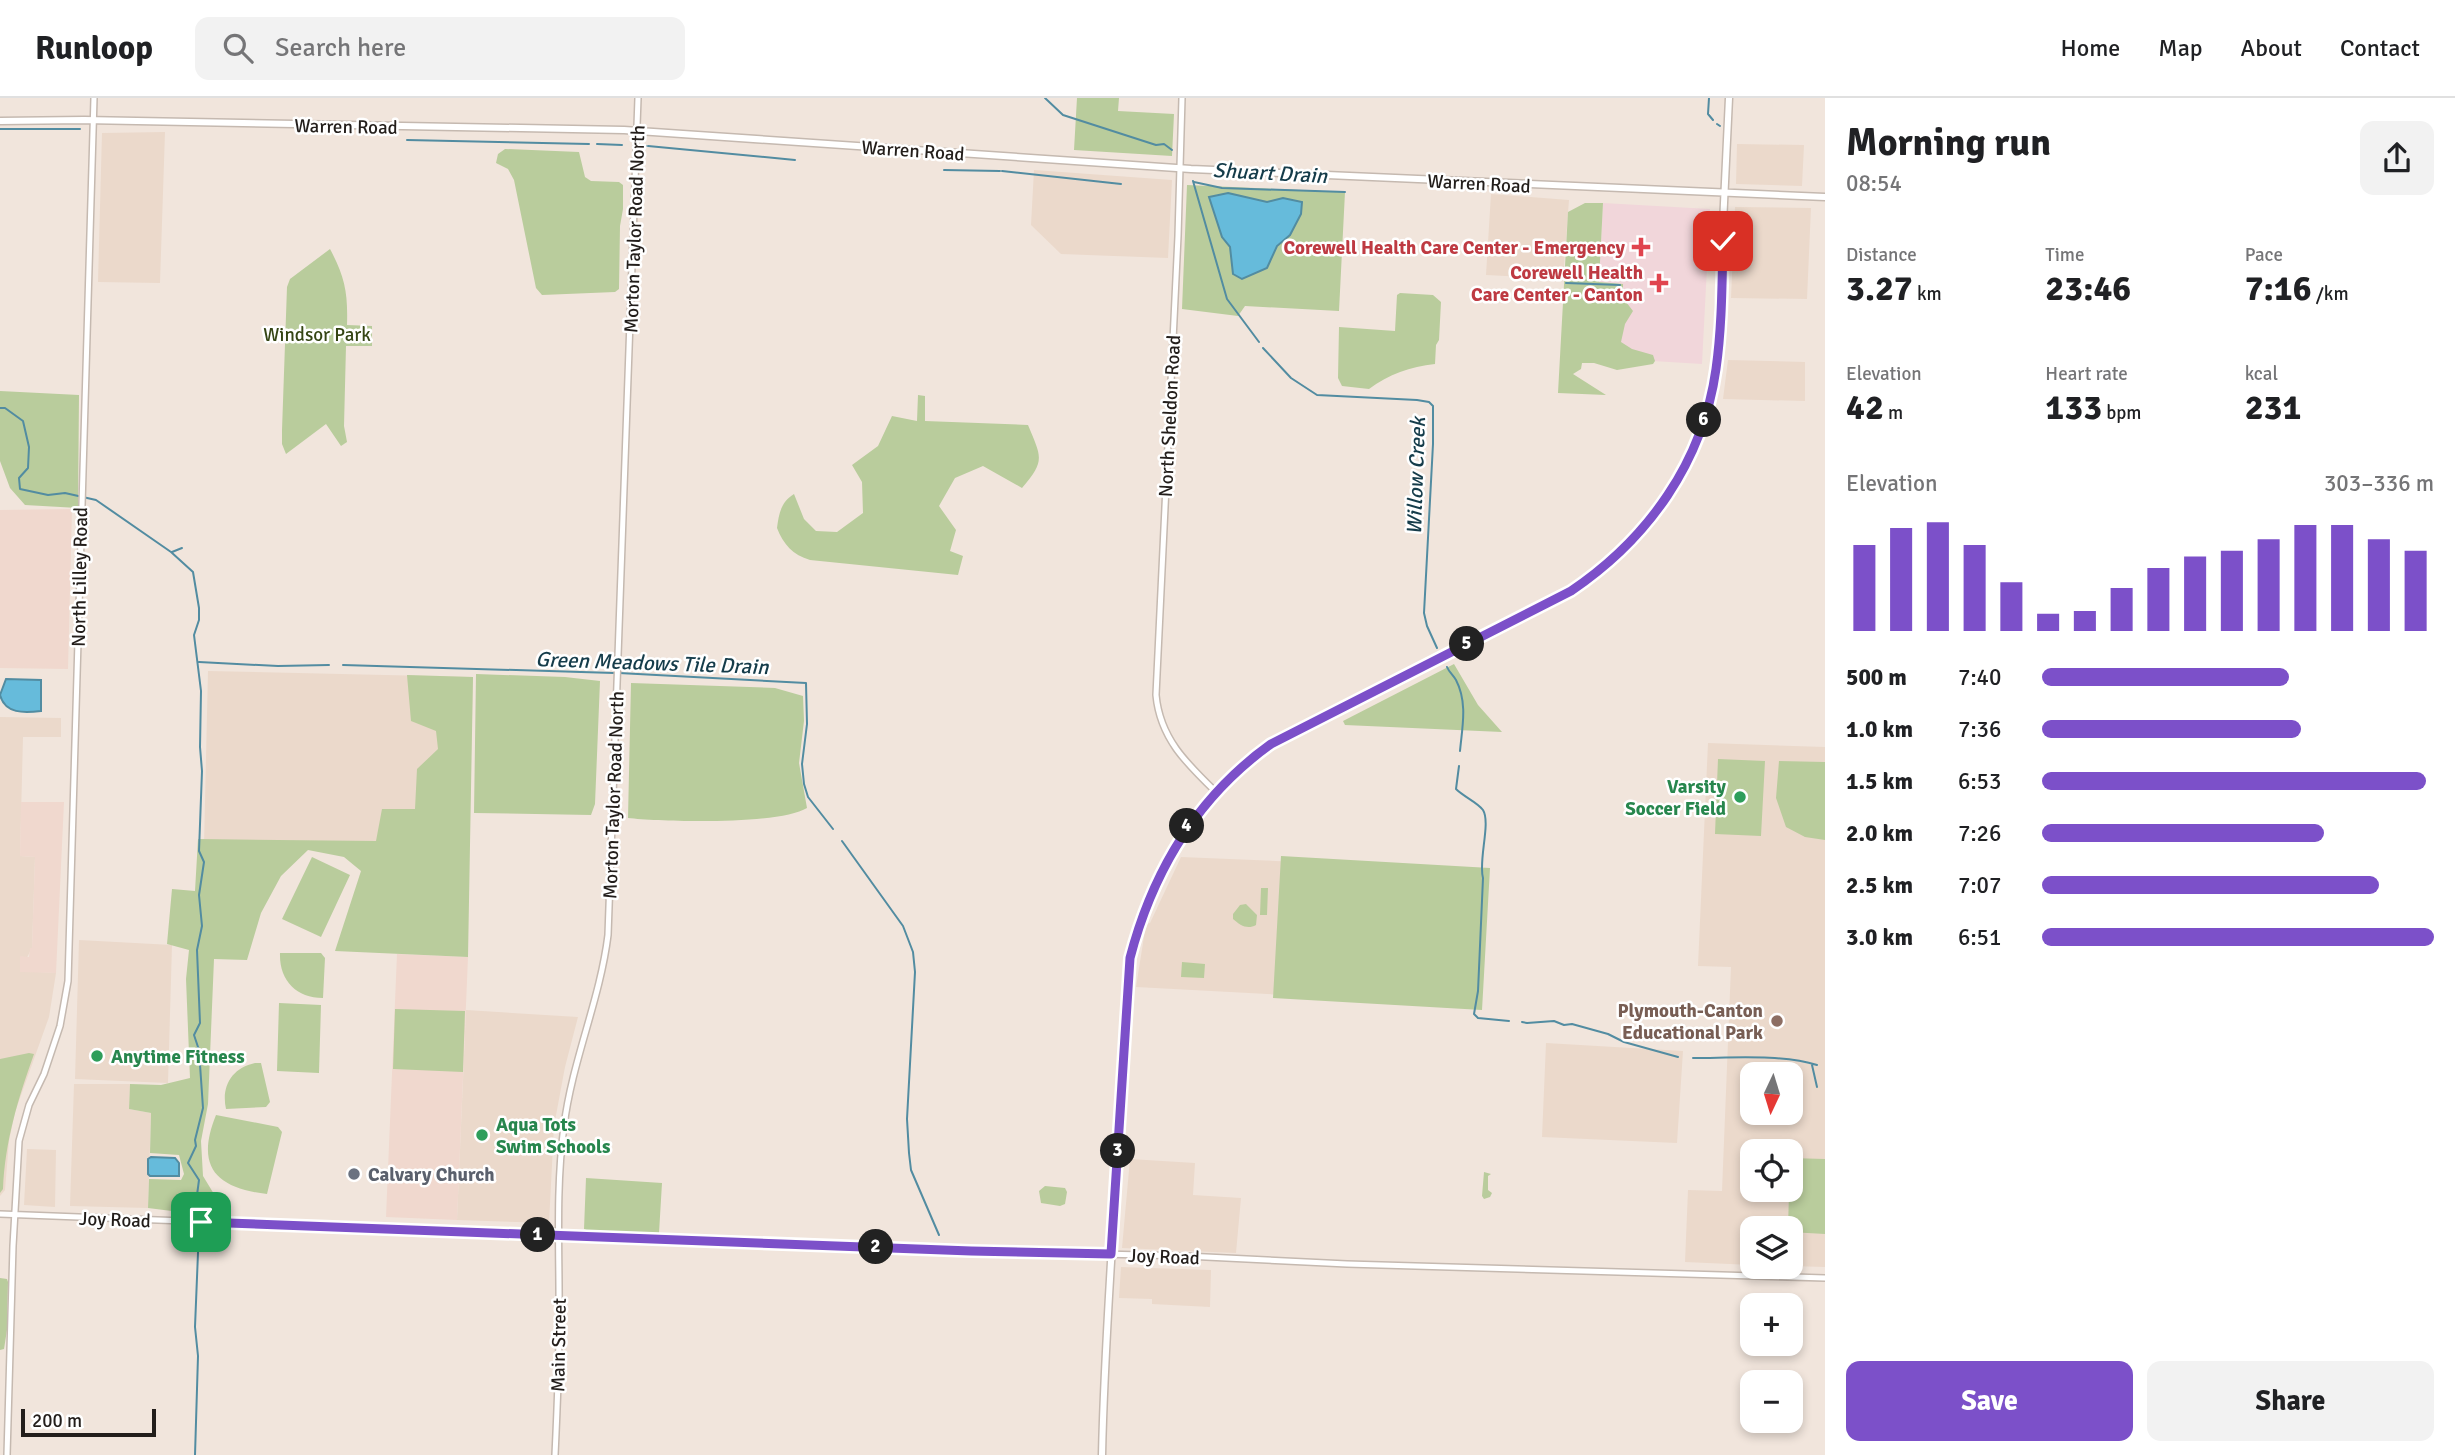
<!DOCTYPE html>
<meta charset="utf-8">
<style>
:root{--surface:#fff;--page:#f2f2f2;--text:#202124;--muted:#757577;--line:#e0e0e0;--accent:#7c50c9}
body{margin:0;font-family:Signika,sans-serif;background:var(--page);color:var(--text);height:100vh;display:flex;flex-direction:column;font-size:26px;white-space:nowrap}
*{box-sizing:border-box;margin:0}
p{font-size:23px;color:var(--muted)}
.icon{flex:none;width:38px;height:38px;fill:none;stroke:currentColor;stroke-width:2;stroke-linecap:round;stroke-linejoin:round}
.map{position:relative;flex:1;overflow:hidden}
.side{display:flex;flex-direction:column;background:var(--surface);width:630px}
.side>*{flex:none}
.needle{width:46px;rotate:184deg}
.tools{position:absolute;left:1740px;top:964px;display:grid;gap:14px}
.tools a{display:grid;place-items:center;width:63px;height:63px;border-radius:14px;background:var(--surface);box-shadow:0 4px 10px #0003;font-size:35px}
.scale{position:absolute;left:21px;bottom:18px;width:135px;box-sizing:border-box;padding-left:7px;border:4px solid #231e1b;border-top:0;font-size:19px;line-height:24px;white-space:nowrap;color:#231e1b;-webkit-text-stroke:5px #fff;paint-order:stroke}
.pin{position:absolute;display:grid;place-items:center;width:60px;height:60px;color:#fff;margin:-30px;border-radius:14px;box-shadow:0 4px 10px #0006}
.km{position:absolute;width:35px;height:35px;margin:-18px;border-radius:50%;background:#222;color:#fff;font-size:19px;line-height:35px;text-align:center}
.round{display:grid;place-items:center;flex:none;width:74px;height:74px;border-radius:14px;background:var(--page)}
.headline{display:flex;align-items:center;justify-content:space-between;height:119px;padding:0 21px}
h1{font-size:38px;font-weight:800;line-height:52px}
.metrics{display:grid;grid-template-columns:repeat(3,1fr);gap:10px;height:119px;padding:7px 21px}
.metrics div{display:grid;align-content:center}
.metrics b{font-size:35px;font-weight:800}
.metrics small{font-size:19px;font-weight:400}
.metrics p{font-size:19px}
.chart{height:196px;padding:14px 21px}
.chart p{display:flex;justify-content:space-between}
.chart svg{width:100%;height:126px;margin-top:7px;stroke:var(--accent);stroke-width:6}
.button{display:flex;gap:14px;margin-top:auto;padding:14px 21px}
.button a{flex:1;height:80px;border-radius:14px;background:var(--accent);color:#fff;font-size:28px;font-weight:800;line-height:80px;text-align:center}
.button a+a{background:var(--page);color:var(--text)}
ul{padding:0 21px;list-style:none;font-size:23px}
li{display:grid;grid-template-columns:112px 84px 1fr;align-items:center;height:52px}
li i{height:18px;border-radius:9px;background:var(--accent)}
header{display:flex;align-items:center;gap:42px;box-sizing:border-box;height:98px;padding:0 35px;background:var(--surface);border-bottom:2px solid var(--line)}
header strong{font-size:33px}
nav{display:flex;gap:38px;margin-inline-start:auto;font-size:24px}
.search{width:490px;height:63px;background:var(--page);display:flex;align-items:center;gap:18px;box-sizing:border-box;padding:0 24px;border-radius:14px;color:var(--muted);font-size:26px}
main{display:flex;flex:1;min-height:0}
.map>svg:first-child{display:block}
.built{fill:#ebd9cb;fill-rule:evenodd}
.industrial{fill:#f0d8ce}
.medical{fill:#f1d6da}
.green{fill:#b9cc9c}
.water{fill:#66bbdb;stroke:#528ca1;stroke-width:2}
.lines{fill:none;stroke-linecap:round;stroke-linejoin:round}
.stream{stroke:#528ca1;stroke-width:2}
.tertiary-casing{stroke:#c5b9b0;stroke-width:8}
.secondary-casing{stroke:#c5b9b0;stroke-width:9}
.tertiary{stroke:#fff;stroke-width:5}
.secondary{stroke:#fff;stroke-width:6}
.route-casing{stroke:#fff;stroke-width:14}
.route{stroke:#7c50c9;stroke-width:9}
.health-dot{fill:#e0444e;stroke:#fff;stroke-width:2.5}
.leisure-dot{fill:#2e9e5b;stroke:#fff;stroke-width:2.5}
.education-dot{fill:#8d6e63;stroke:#fff;stroke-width:2.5}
.worship-dot{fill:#6b7280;stroke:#fff;stroke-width:2.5}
.labels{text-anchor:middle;stroke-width:5;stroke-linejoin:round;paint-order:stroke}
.street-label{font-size:19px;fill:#231e1b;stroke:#fff}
.health-label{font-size:19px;font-weight:bold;fill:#be3a42;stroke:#fff;text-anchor:end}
.park-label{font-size:19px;fill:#354514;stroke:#fff}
.leisure-label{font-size:19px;font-weight:bold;fill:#27864d;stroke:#fff;text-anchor:start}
.education-label{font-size:19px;font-weight:bold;fill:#785e54;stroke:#fff;text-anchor:end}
.worship-label{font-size:19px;font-weight:bold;fill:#5b616d;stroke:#fff;text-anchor:start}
.water-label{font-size:21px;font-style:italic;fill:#153c4a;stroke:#fff}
</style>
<header>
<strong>Runloop</strong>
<div class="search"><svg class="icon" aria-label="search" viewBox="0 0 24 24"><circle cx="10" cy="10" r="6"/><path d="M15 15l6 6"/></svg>Search here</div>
<nav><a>Home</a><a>Map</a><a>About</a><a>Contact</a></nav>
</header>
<main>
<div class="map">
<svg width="1825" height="1357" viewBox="0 0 1825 1357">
<rect width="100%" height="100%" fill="#f1e5dc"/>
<path class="built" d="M165,34L160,185L98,184L102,35Z
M1737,46L1804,47L1802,88L1736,86Z
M1034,72L1172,82L1168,160L1061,156L1031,127Z
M1491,96L1569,102L1563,181L1486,177Z
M1735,109L1811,110L1807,201L1731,200Z
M1728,262L1805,264V303L1723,301Z
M208,573L473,579L469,753L204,748Z
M0,619L61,620V639H23L20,758L35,759L32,850L20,873L56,875L49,919L15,1014L9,1043L5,1092L0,1098Z
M1708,645L1825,649V1169L1790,1168V1130H1752V1167L1685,1164L1688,1092L1722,1093L1731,869L1698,868ZM1752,976H1790V1015H1752ZM1752,1054H1790V1092H1752Z
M1181,759L1419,769L1413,904L1136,889L1146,826L1150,825Z
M79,842L172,847L168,985L75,981Z
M466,912L578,919L565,969L554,1028L549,1125L457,1122Z
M1546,945L1683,953L1677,1045L1542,1039Z
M74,986H130L129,1011L151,1015L148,1110L70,1108Z
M27,1051L56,1052L55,1109L24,1107Z
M1130,1061L1195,1065L1193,1097L1241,1100L1236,1155L1122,1150Z
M1121,1169L1211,1172L1210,1209L1152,1206V1201L1119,1200Z"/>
<path class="industrial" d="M72,411L68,571L0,570V412Z
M21,704H64L56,875L20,874V858L29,859L30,850H32L35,759L20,758Z
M397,856L468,859L457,1122L386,1119Z"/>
<path class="medical" d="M1603,105L1710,111L1702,266L1620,261L1623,186L1599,184Z"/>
<path class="green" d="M1077,0H1119L1118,13L1174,16L1172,58L1074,52Z
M505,51L579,54L585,79L591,83L619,84L623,87V111L620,128L619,191L615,194L542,197L536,190L514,82L508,71L496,65L498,56Z
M1187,87L1345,94L1339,213L1245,208L1238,218L1182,211Z
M1585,105H1603L1599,184L1623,186V200L1633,213L1625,226L1621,244L1632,251L1653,257L1655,263L1653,266L1617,272L1594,265H1582L1581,271L1573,276L1606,297L1558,295L1568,114Z
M330,151C345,179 348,195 347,227L372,228V248H346L344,328L347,344L341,348L326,326L286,356L282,346V332L287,189L290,181Z
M1400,195L1433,197L1441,204L1439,242L1436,247L1435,266C1410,269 1389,276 1369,291L1342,288L1338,280L1339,229L1395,233L1397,197Z
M0,293L79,297L78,410L25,407L10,390L0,363Z
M918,297L925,298V323L1028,327C1041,359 1046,362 1022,390L983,368L955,380L939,408L956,432L950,453L963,458L958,477L810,462C793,457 783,446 777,430C779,415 781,404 794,396L804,421L816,433L837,434L863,415L862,384L852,367L878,348L892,318L917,323Z
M1454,566L1478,607L1502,634L1345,627L1343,623Z
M476,576L565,579L600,583L595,706L591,717L474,715Z
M407,577L473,579L468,859L335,853L361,773L344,759L308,752L281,778L261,815L247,862L214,861L208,1006L201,1043L203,1078L217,1101L212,1109L211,1118L148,1110L149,1081L181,1082L184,1076L179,1057L150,1055L151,1015L129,1011L130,986L161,987L190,980L186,881L189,852L167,846L172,791L195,793L198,741L376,743L382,711H415L417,671L438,651L436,633L411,623Z
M631,585L775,590L803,598L804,623L799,665L807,710C779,727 664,724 628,720Z
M1718,661L1765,663L1761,738L1715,736Z
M1779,663L1825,664V742L1805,739L1786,729L1776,700Z
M1281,758L1490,770L1482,912L1273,900Z
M312,759L350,777L321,839L282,821Z
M1261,790H1268L1267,817H1260Z
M1246,806L1257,817L1256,827C1247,832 1240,827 1233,821V816L1240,807Z
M280,855H321L325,860L323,900C296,900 279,882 280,855Z
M1182,864L1205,866L1204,880L1181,879Z
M279,905L321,907L319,975L277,973Z
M395,911L465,913L463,974L393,971Z
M29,955L34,956C18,1001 5,1043 3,1091L0,1095V961Z
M255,965H261L270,1004L266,1009L226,1011C221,988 232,970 255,965Z
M216,1017L278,1029L282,1034L267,1096C216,1090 195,1069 216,1017Z
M1790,1060L1825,1061V1136L1790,1134V1130H1788Z
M1484,1074L1491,1076L1488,1078V1092L1492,1095L1490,1099L1484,1101L1482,1098Z
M586,1080L662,1085L659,1135L589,1133L584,1131Z
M1045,1088L1065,1090L1067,1094L1065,1106L1060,1108L1041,1105L1039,1093Z
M0,1180L7,1181L8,1184L7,1232L4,1251L0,1252Z"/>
<path class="water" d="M1228,95L1267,104L1283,100L1302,104L1301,116L1290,137L1277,148L1267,170L1242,181L1233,176L1230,149L1222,139L1209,99Z
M6,581L41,582V613C24,615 5,616 0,597Z
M151,1059L175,1060L179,1065V1078H150L148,1076V1061Z"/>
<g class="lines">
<path class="stream" d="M1045,0L1063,17L1156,47L1164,46L1172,52
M1709,0L1708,16L1713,22
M1717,26L1720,28
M0,31H80
M407,42L589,46
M597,46L622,47
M644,48H646
M648,48L795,62
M944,72L1000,73
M1002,73L1121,86
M1193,83L1227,201L1259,244
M1194,84L1222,90L1345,94
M1566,185L1620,187
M1263,250L1291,280L1317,297L1417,302L1429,304L1433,308V346L1424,515L1427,528L1437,550
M0,310H5L23,323L29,349L28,370L19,380L20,391L48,397L65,395L96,402L171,454L193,474L199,510V522L194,537L201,593L200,649L202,673L199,753L204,764L199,797L202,828L197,852L200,925L194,937L199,952L203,1010L195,1042L196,1048L188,1065L199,1082L197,1097L206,1102L199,1119V1130L195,1229L198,1258L195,1357
M172,454L182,450
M199,564L278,568L329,567
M343,567L614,575
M1447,569C1449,574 1453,577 1456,582C1468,605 1462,630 1460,653
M619,575L806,585L807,626L802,666L804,686L808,699L833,731
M1459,668L1456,691C1464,699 1477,704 1483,712C1491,725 1478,763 1483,780L1478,893L1474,916L1478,920L1509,923
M842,743L903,828L913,854L915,874L907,1021L909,1055L911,1072L939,1137
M1522,924L1527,925L1554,923L1564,927L1572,926L1608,936L1624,944L1678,959
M1693,960C1731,960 1782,956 1817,967
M1812,967L1817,989"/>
<g class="tertiary-casing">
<path id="tertiary" d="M1182,0L1178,138L1156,597C1160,640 1186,665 1216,694
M0,1116L971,1153L1186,1158L1347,1166L1825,1180
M7,1357L13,1148L19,1043L29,1007L44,976L60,928L68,883L94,0
M555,1357C557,1315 559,1272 559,1230C560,1163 555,1095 564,1028C572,963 600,902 608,837L638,0"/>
</g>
<g class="secondary-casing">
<path id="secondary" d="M0,23L84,22L624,32L1191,71L1825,99
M1102,1357C1104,1261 1111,1165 1117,1069C1120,1023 1122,977 1125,931C1126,906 1126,880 1132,856C1139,822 1152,790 1168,760C1213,677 1272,643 1353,603C1398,580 1444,558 1489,535C1517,521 1547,508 1574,491C1651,441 1700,362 1716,273L1729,0"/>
</g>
<use href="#tertiary" class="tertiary"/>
<use href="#secondary" class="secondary"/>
</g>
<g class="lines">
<g class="route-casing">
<path id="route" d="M201,1124L971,1153L1111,1156L1130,860C1153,772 1197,699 1271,646L1571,493C1648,441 1703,364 1716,271C1722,229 1722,185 1723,143"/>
</g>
<use href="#route" class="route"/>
</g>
<g class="health-dot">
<path d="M1637.5 138.5h7v7h7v7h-7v7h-7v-7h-7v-7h7z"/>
<path d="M1655.5 174.5h7v7h7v7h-7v7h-7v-7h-7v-7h7z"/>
</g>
<g class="leisure-dot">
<circle cx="1740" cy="699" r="7"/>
<circle cx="97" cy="958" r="7"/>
<circle cx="482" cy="1037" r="7"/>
</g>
<circle class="education-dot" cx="1777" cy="923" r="7"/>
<circle class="worship-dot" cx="354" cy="1076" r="7"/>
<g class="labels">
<g class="street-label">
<text transform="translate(346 28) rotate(1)" y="7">Warren Road</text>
<text transform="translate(913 52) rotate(4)" y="7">Warren Road</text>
<text transform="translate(1479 85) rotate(3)" y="7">Warren Road</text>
<text transform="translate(634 131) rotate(-88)" y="7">Morton Taylor Road North</text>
<text transform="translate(1169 318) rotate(-87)" y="7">North Sheldon Road</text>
<text transform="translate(79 479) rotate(-89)" y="7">North Lilley Road</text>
<text transform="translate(613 697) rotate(-88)" y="7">Morton Taylor Road North</text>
<text transform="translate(115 1121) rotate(2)" y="7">Joy Road</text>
<text transform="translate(1164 1158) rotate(2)" y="7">Joy Road</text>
<text transform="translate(558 1247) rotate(-89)" y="7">Main Street</text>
</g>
<g class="health-label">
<text x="1625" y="156">Corewell Health Care Center - Emergency</text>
<text x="1643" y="181">Corewell Health<tspan x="1643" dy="22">Care Center - Canton</tspan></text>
</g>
<g class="park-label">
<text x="317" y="243">Windsor Park</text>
</g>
<g class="leisure-label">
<text x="1726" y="695" text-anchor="end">Varsity<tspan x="1726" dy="22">Soccer Field</tspan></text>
<text x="111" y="965">Anytime Fitness</text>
<text x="496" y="1033">Aqua Tots<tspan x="496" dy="22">Swim Schools</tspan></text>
</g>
<g class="education-label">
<text x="1763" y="919">Plymouth-Canton<tspan x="1763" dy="22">Educational Park</tspan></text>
</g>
<g class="worship-label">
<text x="368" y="1083">Calvary Church</text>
</g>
<g class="water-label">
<text transform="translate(1270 75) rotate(3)" y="7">Shuart Drain</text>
<text transform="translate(1416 378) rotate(-88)" y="7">Willow Creek</text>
<text transform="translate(652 565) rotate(2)" y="7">Green Meadows Tile Drain</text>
</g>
</g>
</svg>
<div class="tools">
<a><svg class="needle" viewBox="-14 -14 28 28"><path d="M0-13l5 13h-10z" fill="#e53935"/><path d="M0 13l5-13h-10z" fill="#757577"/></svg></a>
<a><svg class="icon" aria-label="locate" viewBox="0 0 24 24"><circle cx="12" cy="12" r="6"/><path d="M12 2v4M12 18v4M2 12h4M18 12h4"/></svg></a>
<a><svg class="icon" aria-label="layers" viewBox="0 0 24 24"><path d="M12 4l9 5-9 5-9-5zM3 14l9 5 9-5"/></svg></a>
<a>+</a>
<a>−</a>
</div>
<div class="scale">200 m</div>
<div class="pin" style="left:201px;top:1124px;background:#1e9e55"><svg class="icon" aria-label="arrive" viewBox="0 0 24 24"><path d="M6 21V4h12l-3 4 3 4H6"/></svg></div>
<div class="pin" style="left:1723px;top:143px;background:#d93025"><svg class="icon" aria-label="check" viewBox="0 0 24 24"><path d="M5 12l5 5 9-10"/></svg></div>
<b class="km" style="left:538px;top:1137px">1</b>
<b class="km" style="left:876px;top:1149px">2</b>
<b class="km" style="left:1118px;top:1053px">3</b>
<b class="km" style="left:1187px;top:728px">4</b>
<b class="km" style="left:1467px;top:546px">5</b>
<b class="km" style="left:1704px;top:322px">6</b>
</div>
<section class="side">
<div class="headline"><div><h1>Morning run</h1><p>08:54</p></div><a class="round"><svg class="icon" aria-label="share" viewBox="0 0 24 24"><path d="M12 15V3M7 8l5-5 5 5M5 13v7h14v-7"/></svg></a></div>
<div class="metrics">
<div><p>Distance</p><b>3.27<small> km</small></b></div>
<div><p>Time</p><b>23:46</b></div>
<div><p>Pace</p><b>7:16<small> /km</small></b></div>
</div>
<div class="metrics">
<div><p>Elevation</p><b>42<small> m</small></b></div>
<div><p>Heart rate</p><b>133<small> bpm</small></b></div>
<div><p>kcal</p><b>231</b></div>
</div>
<div class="chart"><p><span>Elevation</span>303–336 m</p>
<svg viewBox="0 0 160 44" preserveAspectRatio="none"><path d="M5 44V14M15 44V8M25 44V6M35 44V14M45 44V27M55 44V38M65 44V37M75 44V29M85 44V22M95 44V18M105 44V16M115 44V12M125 44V7M135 44V7M145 44V12M155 44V16"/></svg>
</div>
<ul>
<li><b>500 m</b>7:40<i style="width:63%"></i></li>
<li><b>1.0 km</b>7:36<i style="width:66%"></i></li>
<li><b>1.5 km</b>6:53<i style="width:98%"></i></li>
<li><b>2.0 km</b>7:26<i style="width:72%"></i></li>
<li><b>2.5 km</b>7:07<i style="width:86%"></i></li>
<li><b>3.0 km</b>6:51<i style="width:100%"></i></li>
</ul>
<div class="button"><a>Save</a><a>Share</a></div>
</section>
</main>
